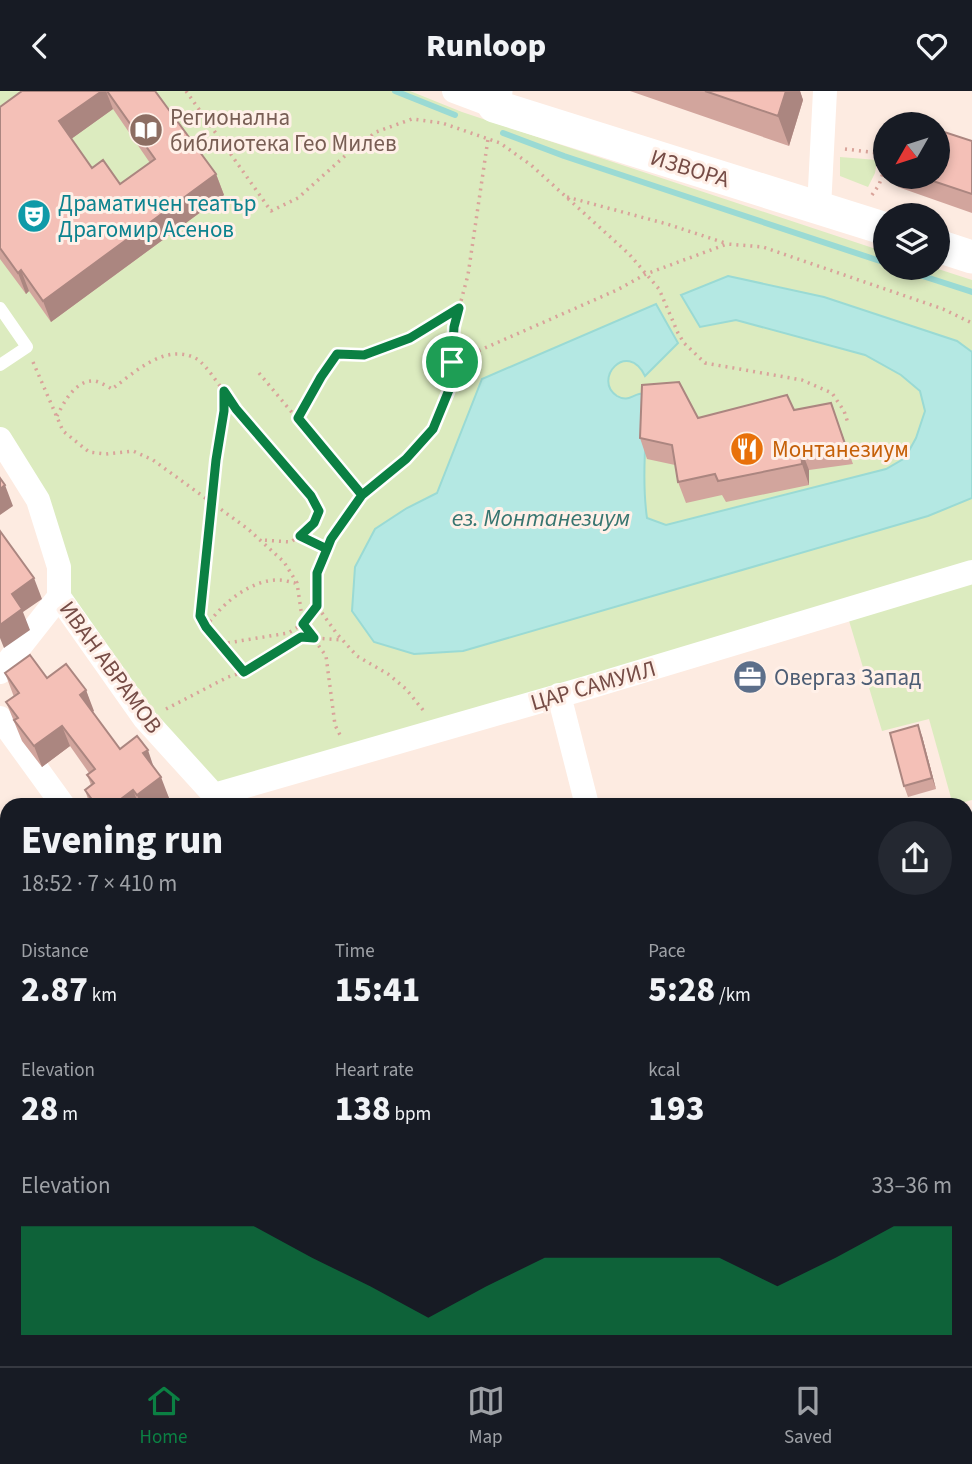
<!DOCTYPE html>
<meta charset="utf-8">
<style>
:root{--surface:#171b24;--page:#242831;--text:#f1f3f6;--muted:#9ea1a6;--line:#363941;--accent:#0b8043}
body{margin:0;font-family:"Source Sans 3",sans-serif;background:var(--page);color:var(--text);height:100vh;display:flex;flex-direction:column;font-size:26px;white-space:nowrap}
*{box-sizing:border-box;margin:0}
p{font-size:23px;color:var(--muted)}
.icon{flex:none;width:38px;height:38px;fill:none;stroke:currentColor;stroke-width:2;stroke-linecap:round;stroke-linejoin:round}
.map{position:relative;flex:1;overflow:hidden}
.panel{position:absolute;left:0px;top:707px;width:973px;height:569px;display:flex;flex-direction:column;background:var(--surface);border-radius:21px 21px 0 0;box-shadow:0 4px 10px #0003}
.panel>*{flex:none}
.needle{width:46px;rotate:231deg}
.buttons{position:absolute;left:873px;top:21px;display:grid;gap:14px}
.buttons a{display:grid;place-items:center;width:77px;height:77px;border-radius:50%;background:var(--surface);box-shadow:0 4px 10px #0003;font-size:35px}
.pin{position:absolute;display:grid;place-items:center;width:60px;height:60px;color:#fff;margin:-30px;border:4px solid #fff;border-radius:50%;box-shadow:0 2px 7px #0007}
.round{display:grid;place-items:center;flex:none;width:74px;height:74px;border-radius:37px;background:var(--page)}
.summary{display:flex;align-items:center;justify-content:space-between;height:119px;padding:0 21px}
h1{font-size:38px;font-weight:800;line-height:52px}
.metrics{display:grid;grid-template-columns:repeat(3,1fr);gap:10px;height:119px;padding:7px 21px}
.metrics div{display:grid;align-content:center}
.metrics b{font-size:35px;font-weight:800}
.metrics small{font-size:19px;font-weight:400}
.metrics p{font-size:19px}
.chart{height:196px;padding:14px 21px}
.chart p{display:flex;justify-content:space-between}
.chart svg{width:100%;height:126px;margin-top:7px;fill:var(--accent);opacity:.7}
header{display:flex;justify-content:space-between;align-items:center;height:91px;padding:0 21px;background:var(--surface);font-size:32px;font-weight:800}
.dock{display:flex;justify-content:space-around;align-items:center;height:98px;border-top:2px solid var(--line);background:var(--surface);font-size:19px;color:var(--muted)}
.dock a{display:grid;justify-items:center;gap:4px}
.dock .current{color:var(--accent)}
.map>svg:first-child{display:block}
.education{fill:#e9def9}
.green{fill:#dcebbf}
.water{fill:#b4e8e3;stroke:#9adad4;stroke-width:2}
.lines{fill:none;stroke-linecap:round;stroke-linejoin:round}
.stream{stroke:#9adad4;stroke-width:6}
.path{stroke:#d9a39a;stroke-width:3.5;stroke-dasharray:2 5;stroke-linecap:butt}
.service{stroke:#fff;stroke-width:12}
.minor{stroke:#fff;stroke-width:24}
.secondary{stroke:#fff;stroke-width:33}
.wall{fill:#d2a59d;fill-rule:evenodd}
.shaded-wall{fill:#ab8680}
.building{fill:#f4c0b7;stroke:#ab8680;stroke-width:2}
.route-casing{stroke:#fff;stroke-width:14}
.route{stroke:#0b8043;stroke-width:9}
.labels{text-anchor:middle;stroke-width:6;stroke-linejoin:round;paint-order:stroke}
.education-label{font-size:23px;fill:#785e54;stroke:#fff0e8;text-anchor:start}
.street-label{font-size:23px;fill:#764c46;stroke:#fff0e8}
.culture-label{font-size:23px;fill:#0d838f;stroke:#fff0e8;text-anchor:start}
.food-label{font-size:23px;fill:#c56008;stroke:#fff0e8;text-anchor:start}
.service-label{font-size:23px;fill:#4e5e75;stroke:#fff0e8;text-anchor:start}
.water-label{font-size:24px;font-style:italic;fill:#377570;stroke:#fff0e8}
</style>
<header><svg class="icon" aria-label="back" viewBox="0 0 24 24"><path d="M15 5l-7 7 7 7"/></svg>Runloop<svg class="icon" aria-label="heart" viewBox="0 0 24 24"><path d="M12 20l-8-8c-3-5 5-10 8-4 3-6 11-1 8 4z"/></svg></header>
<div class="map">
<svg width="972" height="1275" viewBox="0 0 972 1275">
<rect width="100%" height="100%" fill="#fdebe1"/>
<path class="education" d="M57,1269H685V1275H57Z"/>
<path class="green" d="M0,0H410L462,21L885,161L886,177H935L972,189V477L214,704L59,506V476L0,348Z
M840,66L877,69L875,82L868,96L840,85Z
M972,488V709L953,714L929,628L882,640L847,523Z"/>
<path class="water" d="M728,185L824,206L957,250L972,261V407L928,425L463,560L414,563L374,551L352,520L355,476L375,438L407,417L437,402L482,288L656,213L678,252L645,285C627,248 592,289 617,305C627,311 631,305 639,303C641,302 647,304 650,304C647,317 647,330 646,343C644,371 643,399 647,427L666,434L886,378L905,367L916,347L925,320L920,300L901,284L865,264L736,229L700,236L681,204Z"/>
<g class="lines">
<path class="stream" d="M395,0L455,24
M503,42L564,65L886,172
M898,177L972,201"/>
<path class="path" d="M186,0L271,120L298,107L346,64L376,41L412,28L442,32L500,52L531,74L629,163L659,198L678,242L684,252L705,272L802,289L832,302L844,320L848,332
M845,58L886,63
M872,104L879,94L886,73
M567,106L667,133L725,152
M33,271L63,340L89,361L106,363L133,360L153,369L248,438L284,471L297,492L303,533L326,565L335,634L341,646
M453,271L617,199L646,183L727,153L763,156L943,218L972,232
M259,282L361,404
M224,302V320
M57,325C64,311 76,288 95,290C100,291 107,295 112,298C135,281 166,251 197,268C207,274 227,306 235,316
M298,327L321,286L337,263L364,264L410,247L458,217
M300,445L327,458
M206,536C220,514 251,488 279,489C284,489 290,491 295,492
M221,553L288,542L303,533L317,515
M244,581L206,536L200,525L216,369L222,330L224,320L229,317L236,318L311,405L319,420L315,432L291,451L262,449
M166,618L228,586L244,581L301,546L343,549
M423,619L406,598L388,583L357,565L337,543L317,515V482L331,448L361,404L406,368L433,338L449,298L454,236L468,184L488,48"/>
<path class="service" d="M0,217L27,256L0,274"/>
<path class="minor" d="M454,0L494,15
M819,117L825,0
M0,348L38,409L59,476V506L145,628L214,704L216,714
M0,581L59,506
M559,604L587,714
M0,627L63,714
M214,704L586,597L972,481
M966,741L972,742
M966,835L972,825
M0,870L7,867
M0,950L7,962
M0,989L7,987
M0,1158H7
M966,1242L972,1246
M50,1269L51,1275
M724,1269V1275"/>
<path class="secondary" d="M496,0L494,15L886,138
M938,155L972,166"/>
</g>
<path class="wall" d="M22,0H155L216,83L224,104L51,231L29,200L26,203L0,168V16ZM113,18L150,72L120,93L92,77L71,48Z
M630,0H800L803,9L789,55Z
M972,50V122L898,96L894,86H938Z
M831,312L853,373L809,379V394L726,411L722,404L686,412L678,391L675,374L647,368L640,347L698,327L794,319Z
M5,582L47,587L86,599L93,621L120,658L154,677L169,707L159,714H90L85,699L91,694L87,684L89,682L70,655L42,676L22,650L6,611L14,606Z
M922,645L936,698L908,706L904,695Z
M7,869V905L3,900L0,892V875Z
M972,896V929L967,927L966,924V910Z
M966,945L972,947V986L966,983Z
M966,1155L972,1159V1218L971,1220L966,1216Z"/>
<path class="shaded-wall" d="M102,0H106L113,18L67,51L59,30Z
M786,0H800L803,9L789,55L778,25Z
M216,83L224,104L51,231L43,210Z
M21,179L29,200L26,203L18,182Z
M801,358L809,379V394L802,373Z
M5,394L13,415L0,424V398Z
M34,487L42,508L23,521L30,539L4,557L0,547V534L12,503Z
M86,599L94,620L88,625L80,604Z
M918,634L922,645L936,698L932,687Z
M62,635L70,655L42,676L34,655Z
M148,659L155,680L143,662Z
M161,686L169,707L159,714H141L137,704Z
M133,699L139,714H113Z
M972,967V985L968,975Z
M6,1035L7,1061L0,1067V1040Z
M972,1201V1218L971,1220L967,1209Z
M103,1269H108V1275H104Z
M661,1269H666L667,1275H662Z
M799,1269H804L806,1275H796Z"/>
<path class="building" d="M22,0H102L59,30L92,77L103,69L120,93L155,68L107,0H155L216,83L43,210L21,179L18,182L0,157V16Z
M705,0H786L778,25Z
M905,27L922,33H903Z
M938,39L972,50V103L921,86H938Z
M679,291L698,327L787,304L794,319L831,312L845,353L801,358L802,373L718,390L715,383L678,391L672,354L640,347L642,294Z
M0,387L5,394L0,398Z
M0,440L34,487L12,503L22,518L0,534Z
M30,564L47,587L66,573L86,599L80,604L120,658L137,645L148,659L143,662L161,686L137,704L133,699L113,714H96L85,699L94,692L87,684L95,678L62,635L34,655L14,629L18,627L6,611L19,602L5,582Z
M918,634L932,687L904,695L890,642Z
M7,869V893L0,885V875Z
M972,896V920L966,918V910Z
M966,945L972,947V967L968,975L966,974Z
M0,1026L6,1035L0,1040Z
M966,1155L972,1159V1201L967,1209Z
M970,1255L972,1256V1275H956L960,1269H966V1260Z
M59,1269H103L104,1275H59Z
M421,1269H661L662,1275H422Z
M731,1269H799L796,1275H727Z"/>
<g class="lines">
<g class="route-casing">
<path id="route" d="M452,271L449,299L433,338L406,368L362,404L331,448L327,458L300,445L314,432L319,420L311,405L236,318L224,300V320L216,369L200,525L206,536L244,581L301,546L314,547L303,533L317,515V482L327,458L331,448L362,404L298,327L321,286L337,263L364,264L410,247L459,217L454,236L452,271"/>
</g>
<use href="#route" class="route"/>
</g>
<defs>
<g id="library-disc" transform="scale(1.75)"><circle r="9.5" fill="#8d6e63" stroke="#fff0e8"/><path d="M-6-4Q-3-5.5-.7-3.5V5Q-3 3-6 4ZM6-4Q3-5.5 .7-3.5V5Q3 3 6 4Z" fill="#fff"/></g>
<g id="theatre-disc" transform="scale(1.75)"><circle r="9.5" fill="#0f9aa8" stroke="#fff0e8"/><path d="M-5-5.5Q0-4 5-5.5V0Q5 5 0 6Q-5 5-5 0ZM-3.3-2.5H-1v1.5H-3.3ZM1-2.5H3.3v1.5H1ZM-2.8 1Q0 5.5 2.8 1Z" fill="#fff"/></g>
<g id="restaurant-disc" transform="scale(1.75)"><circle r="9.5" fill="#e8710a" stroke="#fff0e8"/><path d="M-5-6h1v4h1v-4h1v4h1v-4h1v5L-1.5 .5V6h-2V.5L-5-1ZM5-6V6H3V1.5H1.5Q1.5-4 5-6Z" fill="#fff"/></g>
<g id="office-disc" transform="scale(1.75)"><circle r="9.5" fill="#5c6f8a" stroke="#fff0e8"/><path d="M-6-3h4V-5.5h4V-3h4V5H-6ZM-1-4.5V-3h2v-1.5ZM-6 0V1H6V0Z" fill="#fff"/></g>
</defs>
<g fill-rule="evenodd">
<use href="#library-disc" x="146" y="39"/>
<use href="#theatre-disc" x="34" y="125"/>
<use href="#restaurant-disc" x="747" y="358"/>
<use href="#office-disc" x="750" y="586"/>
</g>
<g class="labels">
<g class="education-label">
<text x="170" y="34">Регионална<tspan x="170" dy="26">библиотека Гео Милев</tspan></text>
</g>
<g class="street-label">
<text transform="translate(690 77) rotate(17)" y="8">ИЗВОРА</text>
<text transform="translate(111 576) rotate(54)" y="8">ИВАН АВРАМОВ</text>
<text transform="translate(593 594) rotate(-16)" y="8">ЦАР САМУИЛ</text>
</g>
<g class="culture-label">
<text x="58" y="120">Драматичен театър<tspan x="58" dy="26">Драгомир Асенов</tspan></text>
</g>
<g class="food-label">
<text x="772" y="366">Монтанезиум</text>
</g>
<g class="service-label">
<text x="774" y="594">Овергаз Запад</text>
</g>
<g class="water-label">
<text x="541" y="435">ез. Монтанезиум</text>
</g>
</g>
</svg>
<div class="buttons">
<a><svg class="needle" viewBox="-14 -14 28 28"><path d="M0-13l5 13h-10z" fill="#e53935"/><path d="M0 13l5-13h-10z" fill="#9ea1a6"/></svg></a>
<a><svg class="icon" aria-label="layers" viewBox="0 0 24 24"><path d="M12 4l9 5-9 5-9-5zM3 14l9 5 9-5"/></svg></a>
</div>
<div class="pin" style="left:452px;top:271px;background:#1e9e55"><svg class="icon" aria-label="arrive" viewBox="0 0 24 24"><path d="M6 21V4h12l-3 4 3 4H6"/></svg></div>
<section class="panel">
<div class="summary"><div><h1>Evening run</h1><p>18:52 · 7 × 410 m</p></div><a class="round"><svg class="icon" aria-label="share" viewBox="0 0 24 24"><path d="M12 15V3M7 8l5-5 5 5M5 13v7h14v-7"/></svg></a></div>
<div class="metrics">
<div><p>Distance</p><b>2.87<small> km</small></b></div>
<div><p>Time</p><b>15:41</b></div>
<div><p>Pace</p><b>5:28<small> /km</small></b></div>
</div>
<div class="metrics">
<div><p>Elevation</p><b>28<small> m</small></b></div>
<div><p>Heart rate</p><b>138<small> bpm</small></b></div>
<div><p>kcal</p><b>193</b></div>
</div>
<div class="chart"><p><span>Elevation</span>33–36 m</p>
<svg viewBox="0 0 160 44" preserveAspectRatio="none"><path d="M0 44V6L10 6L20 6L30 6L40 6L50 17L60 27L70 38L80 27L90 17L100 17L110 17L120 17L130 27L140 17L150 6L160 6V44z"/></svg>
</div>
</section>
</div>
<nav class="dock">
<a class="current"><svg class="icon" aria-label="home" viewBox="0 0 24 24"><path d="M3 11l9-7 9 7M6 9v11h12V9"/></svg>Home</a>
<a><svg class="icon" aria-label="map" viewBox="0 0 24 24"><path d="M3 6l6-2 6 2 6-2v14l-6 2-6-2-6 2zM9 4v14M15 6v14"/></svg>Map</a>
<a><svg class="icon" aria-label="saved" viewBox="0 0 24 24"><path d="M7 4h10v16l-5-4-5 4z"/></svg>Saved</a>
</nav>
